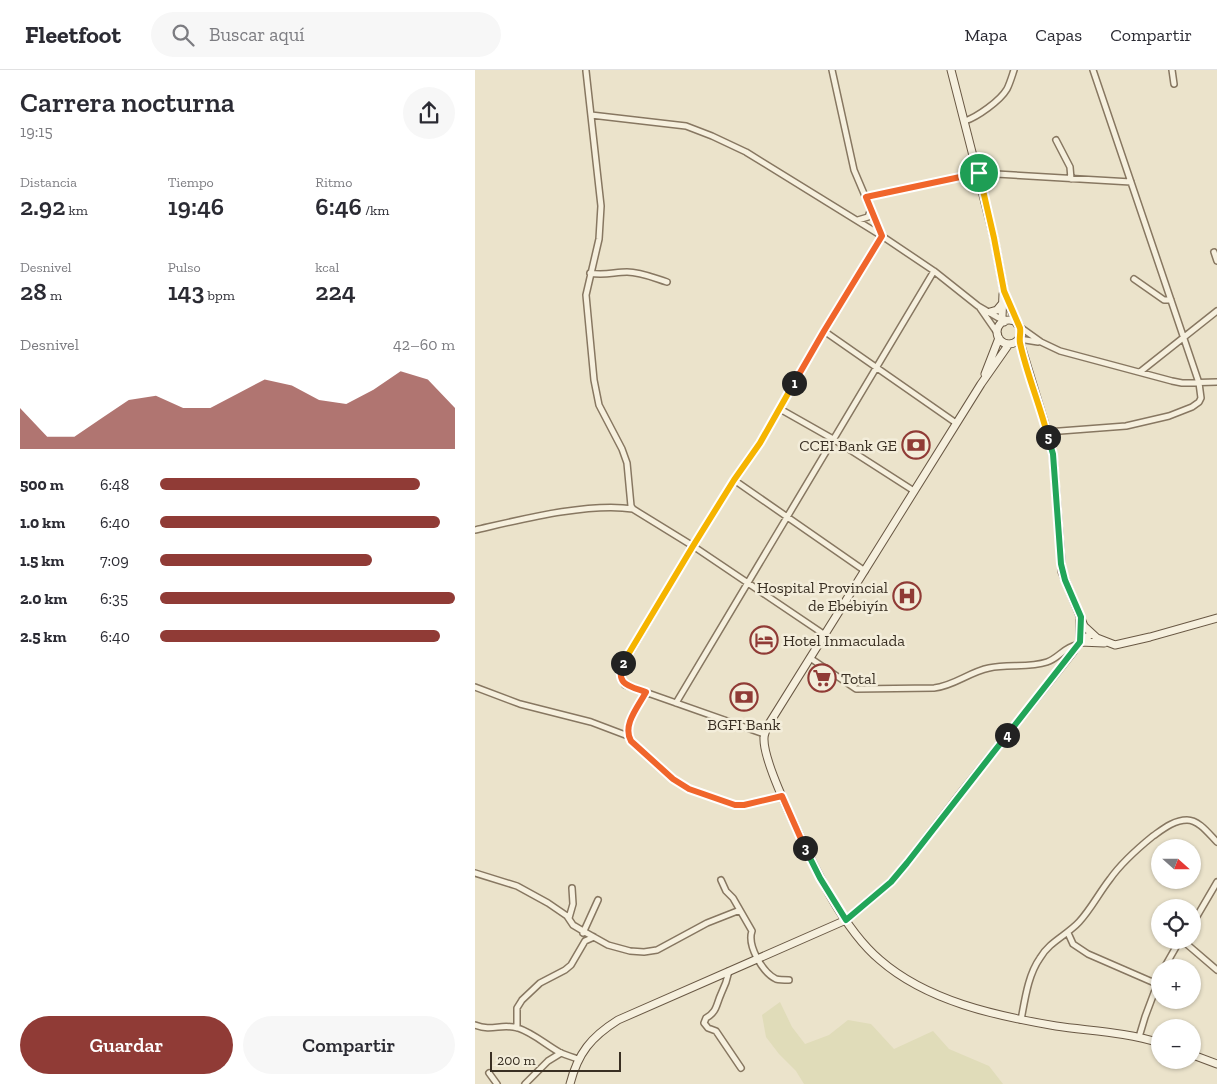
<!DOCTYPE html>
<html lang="es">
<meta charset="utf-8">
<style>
:root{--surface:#fff;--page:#f7f7f7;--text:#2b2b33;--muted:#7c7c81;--line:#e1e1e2;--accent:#903b36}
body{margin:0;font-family:"Zilla Slab",serif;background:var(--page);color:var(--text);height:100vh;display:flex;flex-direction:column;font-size:19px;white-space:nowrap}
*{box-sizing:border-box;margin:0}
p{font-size:16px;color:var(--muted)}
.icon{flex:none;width:28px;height:28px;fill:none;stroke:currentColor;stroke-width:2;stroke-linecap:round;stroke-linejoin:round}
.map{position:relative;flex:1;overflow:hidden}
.details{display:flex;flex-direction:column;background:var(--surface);width:475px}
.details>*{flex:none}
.needle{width:32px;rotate:111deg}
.tools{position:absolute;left:676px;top:769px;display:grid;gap:10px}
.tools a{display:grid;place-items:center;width:50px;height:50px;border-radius:50%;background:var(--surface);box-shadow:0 1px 4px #0004;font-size:25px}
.scale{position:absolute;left:15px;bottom:12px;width:131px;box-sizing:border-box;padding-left:5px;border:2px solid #392f23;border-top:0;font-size:14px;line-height:18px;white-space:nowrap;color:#392f23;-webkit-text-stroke:4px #f3edda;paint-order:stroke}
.pin{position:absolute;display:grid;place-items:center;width:42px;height:42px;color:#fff;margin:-21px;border:2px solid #fff;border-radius:50%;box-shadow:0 1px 5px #0007}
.km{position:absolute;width:25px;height:25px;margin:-12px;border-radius:50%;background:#222;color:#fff;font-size:14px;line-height:25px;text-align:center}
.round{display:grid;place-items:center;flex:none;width:52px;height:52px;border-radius:26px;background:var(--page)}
.summary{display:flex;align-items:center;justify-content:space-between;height:85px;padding:0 20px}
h1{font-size:28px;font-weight:600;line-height:38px}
.figures{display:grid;grid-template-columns:repeat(3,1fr);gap:8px;height:85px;padding:5px 20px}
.figures div{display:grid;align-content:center}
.figures b{font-size:25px;font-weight:600}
.figures small{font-size:14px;font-weight:400}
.figures p{font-size:14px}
.chart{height:140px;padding:10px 20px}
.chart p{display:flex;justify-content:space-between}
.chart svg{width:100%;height:90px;margin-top:5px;fill:var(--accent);opacity:.7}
.button{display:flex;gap:10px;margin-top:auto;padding:10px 20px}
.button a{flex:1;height:58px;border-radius:30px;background:var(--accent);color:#fff;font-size:20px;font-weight:600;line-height:58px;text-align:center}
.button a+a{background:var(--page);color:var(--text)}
ul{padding:0 20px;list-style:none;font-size:16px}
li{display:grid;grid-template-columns:80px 60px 1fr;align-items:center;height:38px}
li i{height:12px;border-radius:6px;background:var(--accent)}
header{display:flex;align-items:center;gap:30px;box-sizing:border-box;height:70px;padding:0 25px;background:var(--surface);border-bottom:1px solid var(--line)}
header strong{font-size:24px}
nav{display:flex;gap:28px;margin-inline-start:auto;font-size:18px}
.search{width:350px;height:45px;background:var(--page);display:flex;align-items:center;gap:12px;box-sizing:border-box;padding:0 18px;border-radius:28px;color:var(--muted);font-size:19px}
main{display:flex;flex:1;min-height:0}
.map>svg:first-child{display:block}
.farmland{fill:#e0dcb9}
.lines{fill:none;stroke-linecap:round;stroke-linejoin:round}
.street-casing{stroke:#877761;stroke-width:8}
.secondary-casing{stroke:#695844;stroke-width:9}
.street{stroke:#f6f0de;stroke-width:5}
.secondary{stroke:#f6f0de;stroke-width:7}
.split-1-casing{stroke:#fff;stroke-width:10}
.split-2-casing{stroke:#fff;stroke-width:10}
.split-3-casing{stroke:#fff;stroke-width:10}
.split-4-casing{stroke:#fff;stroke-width:10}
.split-5-casing{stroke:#fff;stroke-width:10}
.split-6-casing{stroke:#fff;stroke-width:10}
.split-1{stroke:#f0652b;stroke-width:6}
.split-2{stroke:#f5b400;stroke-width:6}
.split-3{stroke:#f0652b;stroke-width:6}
.split-4{stroke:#22a559;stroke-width:6}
.split-5{stroke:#22a559;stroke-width:6}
.split-6{stroke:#f5b400;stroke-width:6}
.labels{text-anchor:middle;stroke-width:5;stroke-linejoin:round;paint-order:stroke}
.poi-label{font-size:16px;fill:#392f23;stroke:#f3edda;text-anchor:end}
</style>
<header>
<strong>Fleetfoot</strong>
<div class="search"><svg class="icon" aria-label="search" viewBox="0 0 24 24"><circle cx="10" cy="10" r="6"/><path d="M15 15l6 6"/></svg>Buscar aquí</div>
<nav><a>Mapa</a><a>Capas</a><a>Compartir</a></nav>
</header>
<main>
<section class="details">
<div class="summary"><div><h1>Carrera nocturna</h1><p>19:15</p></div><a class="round"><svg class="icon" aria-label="share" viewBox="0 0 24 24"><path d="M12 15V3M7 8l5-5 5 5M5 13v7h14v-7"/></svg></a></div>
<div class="figures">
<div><p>Distancia</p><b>2.92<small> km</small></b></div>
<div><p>Tiempo</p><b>19:46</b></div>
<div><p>Ritmo</p><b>6:46<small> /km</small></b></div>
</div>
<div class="figures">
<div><p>Desnivel</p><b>28<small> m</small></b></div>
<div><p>Pulso</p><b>143<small> bpm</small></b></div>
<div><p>kcal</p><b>224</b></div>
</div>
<div class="chart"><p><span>Desnivel</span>42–60 m</p>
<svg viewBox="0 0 160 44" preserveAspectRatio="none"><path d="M0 44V24L10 38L20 38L30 29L40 20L50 18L60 24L70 24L80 17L90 10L100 13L110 20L120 22L130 15L140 6L150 10L160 24V44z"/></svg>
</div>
<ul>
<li><b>500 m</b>6:48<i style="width:88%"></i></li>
<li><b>1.0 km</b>6:40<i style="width:95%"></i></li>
<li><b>1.5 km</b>7:09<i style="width:72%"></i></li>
<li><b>2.0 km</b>6:35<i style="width:100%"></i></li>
<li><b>2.5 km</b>6:40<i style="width:95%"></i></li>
</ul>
<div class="button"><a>Guardar</a><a>Compartir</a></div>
</section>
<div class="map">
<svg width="742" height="1014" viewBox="0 0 742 1014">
<rect width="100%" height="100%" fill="#ebe3cb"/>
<path class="farmland" d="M305,932L317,957L330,974L354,965L373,950L396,954L419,979L458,961L474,979L514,996L528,1014H329L321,1001L304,984L291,967L287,945Z"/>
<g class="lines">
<g class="street-casing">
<path id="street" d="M697,0L699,14
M111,1L126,136L124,169L111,225L119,310L124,335L147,379L152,393L156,436L158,439L218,476L350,565
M116,45L211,56L237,66L271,82L407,166L459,201L503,236L529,251
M490,51C502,47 525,31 532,19C535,13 537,6 539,0
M581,70L595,97L596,109
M391,127L504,103L656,112
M383,150L393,147L396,139
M739,182L742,191
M115,203C128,206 140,202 152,202C166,202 179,208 192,212
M659,209L689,230H696
M505,238L523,264
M545,257L566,272L585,281L697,311L707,313L742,312
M349,261L481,353
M544,269L563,272
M665,302L742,241
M305,339L358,369L439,421
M572,362L651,356L694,346L717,337L724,332L726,328L724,313L618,0
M259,410L390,501
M0,460C44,450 114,432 158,439
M335,588L381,619L459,618C479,616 494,602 514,598C533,594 554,598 572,592C584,588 589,577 602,575
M0,617L45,634L116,652L153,666
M171,623C162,637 147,655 156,671L198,709L214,719L260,735H269L307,726
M201,633L459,201
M289,664L150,615C144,607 145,602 149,593L218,476L259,410L285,373L349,261L407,166L379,100L357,0
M0,803L42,816L73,833L92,846L98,855L108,861L133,875L155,881L169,882L182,880L232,853L265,840
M246,810L251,821L258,828L277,861C272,875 287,902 301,909C305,910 309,910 314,910
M94,848L98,834L97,818
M718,853L742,812
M108,863L123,830
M593,863L598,874L613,884L682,914
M707,870L742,900
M689,898L705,870
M254,901C252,911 250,916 246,924C241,935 242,942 231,948L229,953L233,958L241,961L266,998
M546,950C550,929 553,905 565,888C574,872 592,865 604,852C616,839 624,823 635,809C647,792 662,779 678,766C688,759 699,750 712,750C724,750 734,764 742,772
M0,955C18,962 25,953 43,958C58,963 70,974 84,982C90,985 97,987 103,989
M42,958V938L47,930L65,913L90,900L96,895L110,871L119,867
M664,967L670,947L685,907
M14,1003L22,1014
M50,1014L73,991L86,983"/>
</g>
<g class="secondary-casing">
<path id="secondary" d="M476,0L519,168L529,221L542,254
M528,224L527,247L529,252
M515,242L522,240L527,234
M522 262a12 12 0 1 1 24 0a12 12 0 1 1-24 0Z
M544,269L569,351L578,384L587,502L609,556L622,568L640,575L675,567L742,548
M534,274L506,314L292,657C291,661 289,664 289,668C288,688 310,734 319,753C339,797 368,859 405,890C452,931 521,946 581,956C615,961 651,962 685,973
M510,304L524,268
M605,550V572L629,573
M718,985L742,994
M95,1014C103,983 116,967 143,950L371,850L416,812L432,793L486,723L598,582L602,575L616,564"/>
</g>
<use href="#street" class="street"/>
<use href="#secondary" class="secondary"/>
</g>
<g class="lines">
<g class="split-1-casing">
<path id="split-1" d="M319,313L349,261L407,166L391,127L504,103"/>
</g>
<g class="split-2-casing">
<path id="split-2" d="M148,593L218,476L259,410L285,373L319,313"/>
</g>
<g class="split-3-casing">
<path id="split-3" d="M148,593C140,615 154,616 171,622C163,637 147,655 156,671L198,709L214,719L260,735H269L307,726L330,778"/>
</g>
<g class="split-4-casing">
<path id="split-4" d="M330,778L345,808L371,850L416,812L432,793L532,665"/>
</g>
<g class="split-5-casing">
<path id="split-5" d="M532,665L605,572L606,547L590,510L586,494L578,384L573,367"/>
</g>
<g class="split-6-casing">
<path id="split-6" d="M504,103L519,168L529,221L545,258C546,263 544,267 545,273C552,305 565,335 573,367"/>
</g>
<use href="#split-1" class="split-1"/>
<use href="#split-2" class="split-2"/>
<use href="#split-3" class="split-3"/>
<use href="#split-4" class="split-4"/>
<use href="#split-5" class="split-5"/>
<use href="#split-6" class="split-6"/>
</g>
<defs>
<g id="bank-ring" transform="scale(1.4375)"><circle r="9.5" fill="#f3edda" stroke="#903b36" stroke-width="1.5"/><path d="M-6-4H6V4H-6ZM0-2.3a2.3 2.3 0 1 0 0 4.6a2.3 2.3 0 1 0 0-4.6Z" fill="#903b36"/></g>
<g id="hospital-ring" transform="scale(1.4375)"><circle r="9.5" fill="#f3edda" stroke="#903b36" stroke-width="1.5"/><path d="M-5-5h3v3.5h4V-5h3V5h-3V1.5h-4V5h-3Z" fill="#903b36"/></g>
<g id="hotel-ring" transform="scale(1.4375)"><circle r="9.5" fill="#f3edda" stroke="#903b36" stroke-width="1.5"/><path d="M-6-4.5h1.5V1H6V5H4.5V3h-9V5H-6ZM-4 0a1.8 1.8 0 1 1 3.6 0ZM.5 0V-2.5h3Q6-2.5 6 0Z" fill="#903b36"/></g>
<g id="supermarket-ring" transform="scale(1.4375)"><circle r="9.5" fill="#f3edda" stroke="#903b36" stroke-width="1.5"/><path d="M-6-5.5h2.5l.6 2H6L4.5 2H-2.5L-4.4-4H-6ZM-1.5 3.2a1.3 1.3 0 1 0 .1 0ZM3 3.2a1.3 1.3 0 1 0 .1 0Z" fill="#903b36"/></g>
</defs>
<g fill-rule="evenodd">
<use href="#bank-ring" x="441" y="375"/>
<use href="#hospital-ring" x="432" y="526"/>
<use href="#hotel-ring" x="289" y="570"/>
<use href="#supermarket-ring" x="347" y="608"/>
<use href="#bank-ring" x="269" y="627"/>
</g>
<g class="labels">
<g class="poi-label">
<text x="422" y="381">CCEI Bank GE</text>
<text x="413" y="523">Hospital Provincial<tspan x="413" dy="18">de Ebebiyín</tspan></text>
<text x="308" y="576" text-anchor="start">Hotel Inmaculada</text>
<text x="366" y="614" text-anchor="start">Total</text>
<text x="269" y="660" text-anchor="middle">BGFI Bank</text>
</g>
</g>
</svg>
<div class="tools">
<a><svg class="needle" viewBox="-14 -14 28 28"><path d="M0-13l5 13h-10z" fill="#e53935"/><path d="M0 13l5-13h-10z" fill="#7c7c81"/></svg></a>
<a><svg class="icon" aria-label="locate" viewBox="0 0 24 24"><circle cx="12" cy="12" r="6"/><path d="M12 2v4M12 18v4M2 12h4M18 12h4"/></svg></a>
<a>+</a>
<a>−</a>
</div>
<div class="scale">200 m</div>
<div class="pin" style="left:504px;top:103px;background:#1e9e55"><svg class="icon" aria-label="arrive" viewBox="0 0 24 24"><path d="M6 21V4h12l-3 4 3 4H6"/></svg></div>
<b class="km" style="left:319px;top:313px">1</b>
<b class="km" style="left:148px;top:593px">2</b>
<b class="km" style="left:330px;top:778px">3</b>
<b class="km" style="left:532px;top:665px">4</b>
<b class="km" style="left:573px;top:367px">5</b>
</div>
</main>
